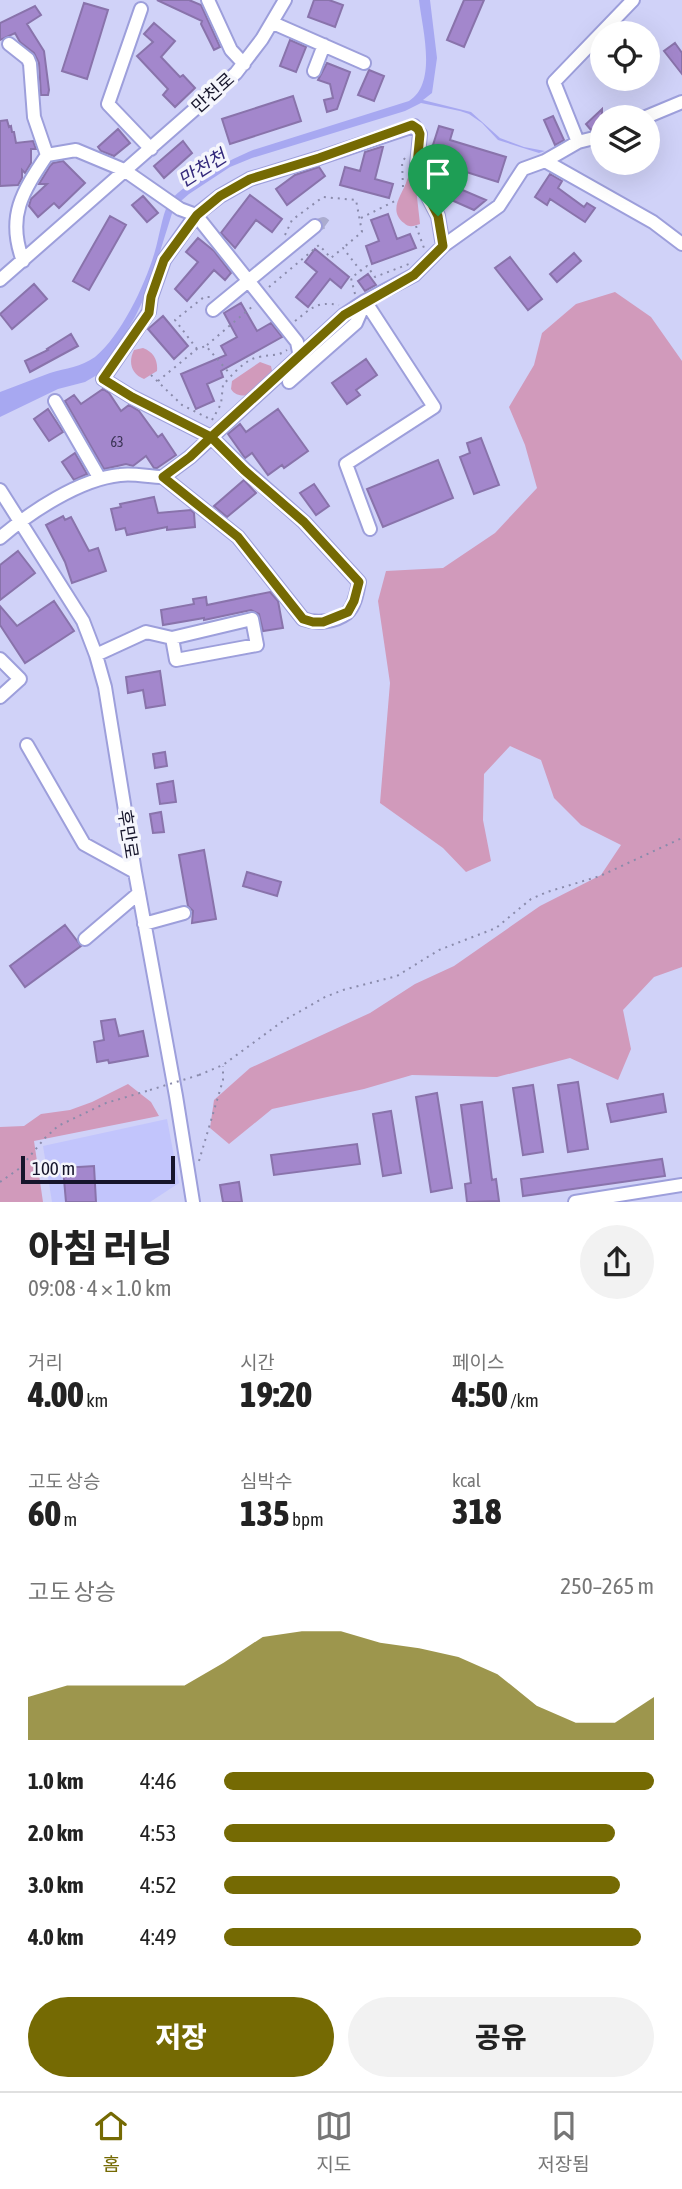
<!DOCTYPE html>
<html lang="ko">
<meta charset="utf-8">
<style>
:root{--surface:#fff;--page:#f2f2f2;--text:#222;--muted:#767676;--line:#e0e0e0;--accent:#756a03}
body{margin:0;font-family:"Asap Condensed","Noto Sans KR",sans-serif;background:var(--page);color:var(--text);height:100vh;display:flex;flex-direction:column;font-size:26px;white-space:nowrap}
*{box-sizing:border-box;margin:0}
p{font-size:23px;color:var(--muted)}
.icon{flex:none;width:38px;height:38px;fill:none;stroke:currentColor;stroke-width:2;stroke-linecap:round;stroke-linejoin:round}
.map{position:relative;height:1202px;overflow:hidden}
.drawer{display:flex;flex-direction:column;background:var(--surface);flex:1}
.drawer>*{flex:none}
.tools{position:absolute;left:590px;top:21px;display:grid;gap:14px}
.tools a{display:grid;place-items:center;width:70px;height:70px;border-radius:50%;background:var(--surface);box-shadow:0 7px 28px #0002;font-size:35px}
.scale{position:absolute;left:21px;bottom:18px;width:154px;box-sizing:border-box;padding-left:7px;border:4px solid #16152b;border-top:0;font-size:19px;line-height:24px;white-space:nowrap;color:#16152b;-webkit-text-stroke:5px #f5f6fc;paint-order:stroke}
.pin{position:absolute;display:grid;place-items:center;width:60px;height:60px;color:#fff;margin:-72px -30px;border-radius:50% 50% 50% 0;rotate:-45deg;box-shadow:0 0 7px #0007}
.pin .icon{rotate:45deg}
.round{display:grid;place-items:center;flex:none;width:74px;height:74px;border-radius:37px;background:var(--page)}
.overview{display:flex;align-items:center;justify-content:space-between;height:119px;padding:0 28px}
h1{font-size:38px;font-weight:800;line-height:52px}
.metrics{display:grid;grid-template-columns:repeat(3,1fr);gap:10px;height:119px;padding:7px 28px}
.metrics div{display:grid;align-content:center}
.metrics b{font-size:35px;font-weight:800}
.metrics small{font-size:19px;font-weight:400}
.metrics p{font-size:19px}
.chart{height:196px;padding:14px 28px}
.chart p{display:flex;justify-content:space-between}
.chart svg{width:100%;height:126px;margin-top:7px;fill:var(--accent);opacity:.7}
.primary-button{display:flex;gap:14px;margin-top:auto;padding:14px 28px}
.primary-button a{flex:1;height:80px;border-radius:42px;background:var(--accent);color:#fff;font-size:28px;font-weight:800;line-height:80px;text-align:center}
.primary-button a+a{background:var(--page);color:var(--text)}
ul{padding:0 28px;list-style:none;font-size:23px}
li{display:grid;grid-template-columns:112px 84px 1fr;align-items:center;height:52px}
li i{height:18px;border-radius:9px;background:var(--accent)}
.menu{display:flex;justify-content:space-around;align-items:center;height:98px;border-top:2px solid var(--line);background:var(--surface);font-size:19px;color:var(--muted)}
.menu a{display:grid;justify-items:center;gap:4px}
.menu .active{color:var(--accent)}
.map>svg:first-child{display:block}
.built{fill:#c2c5fc}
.green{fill:#d19abb}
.water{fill:#a7a8f1}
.building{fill:#a387cc;stroke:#8973ab;stroke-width:2}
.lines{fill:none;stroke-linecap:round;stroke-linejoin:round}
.minor-tunnel{stroke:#abaccf;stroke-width:12;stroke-dasharray:12 6;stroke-linecap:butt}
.minor-casing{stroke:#9d9fdb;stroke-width:16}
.path{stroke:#8a8bab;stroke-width:2;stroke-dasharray:2 5;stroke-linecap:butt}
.minor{stroke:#fff;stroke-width:12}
.path-bridge{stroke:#8a8bab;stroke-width:2;stroke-dasharray:2 5;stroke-linecap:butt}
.route-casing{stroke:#fff;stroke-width:14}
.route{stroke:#756a03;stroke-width:9}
.labels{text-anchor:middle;stroke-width:7;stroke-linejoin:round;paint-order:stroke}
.number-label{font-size:14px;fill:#393253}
.street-label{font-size:18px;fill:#16152b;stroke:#f5f6fc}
.water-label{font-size:19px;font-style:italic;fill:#342a7c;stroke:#f5f6fc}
</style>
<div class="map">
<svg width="682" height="1202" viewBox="0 0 682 1202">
<rect width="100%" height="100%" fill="#d0d2f8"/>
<path class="built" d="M167,1119L179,1183L150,1202H52L43,1146Z"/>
<path class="green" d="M410,169L414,170L420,224C414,226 409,228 404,223C387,210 403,194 407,180C409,177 408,173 410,169Z
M615,292L651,317L682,361V967L654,977L623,1010L631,1049L618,1080L570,1058L497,1077L412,1075L364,1089L272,1109L229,1144L210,1128L214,1100L250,1068L370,1013L415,984L454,966L540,906L601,875L621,845L581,825L554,798L541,760L510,746L484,774L483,820L491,861L466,872L443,848L380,803L390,683L378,601L386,571L443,568L495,533L537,488L525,445L509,407L534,365L542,333L576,304Z
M143,348C154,352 158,361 157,371L144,379C131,374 128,362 134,350Z
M260,362L271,366L273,375L250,395C243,396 235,396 231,389L232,381Z
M128,1084L151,1102L159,1116L34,1141L43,1202H0V1127L24,1126L41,1114L70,1110L92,1102Z"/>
<path class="water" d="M419,0H430L437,58L432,93L423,100L471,112L500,138L524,147L545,151L539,153L498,140L482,123L469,114L460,111L421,103L405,111L252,158L230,167L189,194L174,207L148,290L135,317L102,372L85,382L58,389L0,417V392C17,386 33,379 50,373C66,368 81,367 95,357C121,336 146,283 155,251C159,238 162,216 168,204C178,186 233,158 253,150L409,101C438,83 422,28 419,0Z"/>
<path class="building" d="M157,0H189L201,5L220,47L214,50L201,24L202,21Z
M314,0H329L343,5L335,27L308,17Z
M464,0H484L464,47L447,40Z
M84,3L108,10L87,79L62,71Z
M35,6L41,15L27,24L44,51L49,90L48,95H41L39,63L34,53L20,42L15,33L0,40V23Z
M154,23L175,41L161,57L180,77L183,75L195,88L175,107L163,95L168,89L137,56L153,42L144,34Z
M290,40L306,47L296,72L280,66Z
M675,43L682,53V74L664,51Z
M327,63L350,72L337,109L327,112L324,100L333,98L330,84L318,80Z
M369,70L384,76L374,101L358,95Z
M293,96L301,121L230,144L222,119Z
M602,109V127L591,130L586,124Z
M553,116L564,140L555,145L544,120Z
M7,120L9,127L11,126L12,132H14L16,143L33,141L36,149H31V163L25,173L22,170V178L18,185L0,186V121Z
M439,126L453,130L450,140L506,157L498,182L444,165L442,172L426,167Z
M118,129L130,143L114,156L101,151L98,147Z
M183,141L192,153L164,178L154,166Z
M381,147H383L375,179L393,184L389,198L340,185L345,167L360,171L365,152Z
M63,161L85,183L59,208L54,203L38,217L29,206L31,199L47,184H39L50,166L53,163Z
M319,167L325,176L287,205L276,189L295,175Z
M550,174L562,181L558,188L584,207L587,203L595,208L585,222L550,199L547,205L535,197Z
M446,183L486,200L474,210L440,195Z
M250,195L282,219L272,232L256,220L235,248L221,233Z
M143,196L158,213L147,222L132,205Z
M388,214L397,239L410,234L416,248L372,264L366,246L379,241L371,220Z
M110,216L126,225L89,290L73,281Z
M198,238L214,251L231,273L225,280L214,270L187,301L175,289L198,262L186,252Z
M315,249L349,277L341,288L330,279L308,307L296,297L317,272L305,262Z
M574,253L581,261L557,282L550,274Z
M510,257L542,299L528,310L495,268Z
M368,274L376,285L365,291L358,281Z
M34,284L47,299L12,329L0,314Z
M241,303L257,331L271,323L282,337L221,371L223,377L207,384L214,401L196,409L181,374L226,355L221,346L237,337L224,313Z
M163,316L188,346L174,359L148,329Z
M71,334L78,346L30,372L25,361L48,350L47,349Z
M366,359L377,375L356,390L360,395L347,404L332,383Z
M103,389L109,393L121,411L129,405L139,411L158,437L162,434L176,455L157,468H154L146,456L133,466L126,464L104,469L65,401L74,395L81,404Z
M48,409L63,432L49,441L34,419Z
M278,409L308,451L284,468L282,465L268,475L252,453L245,458L228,434L240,424L246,432Z
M481,438L499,485L474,494L460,457L470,453L467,443Z
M75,453L87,474L74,480L62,462Z
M438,460L453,498L383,527L367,489Z
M244,480L256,493L227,517L214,506Z
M314,484L329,506L316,515L300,493Z
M154,497L158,513L191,510L194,513L195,527L167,530V527L127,535L125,528L116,530L111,509L121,507L120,504Z
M63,516L65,520L71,517L89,551L98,548L106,571L72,583L65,562L46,525Z
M18,551L35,573L0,600V565Z
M270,592L278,601L283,628L263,631L259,614L251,610L204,620V618L163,625L161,610L194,604L193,599L206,597L207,605Z
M54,601L74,631L25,663L0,625V606L17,626Z
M160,671L165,705L146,708L143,690L128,693L126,677Z
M165,752L167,766L155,768L153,754Z
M173,781L176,802L160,804L157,784Z
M161,812L164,832L153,833L150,814Z
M204,850L216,919L192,923L193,911L188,906L179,855Z
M247,872L281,882L277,896L243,886Z
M65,925L81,946L25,987L10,966Z
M115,1019L119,1036L143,1031L148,1056L109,1063L108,1060L97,1062L94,1042L104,1040L101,1021Z
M578,1082L588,1149L568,1152L558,1085Z
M533,1085L543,1152L523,1155L513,1088Z
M437,1093L452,1188L431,1192L416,1097Z
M663,1094L666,1112L611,1122L607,1104Z
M482,1102L492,1180L496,1179L499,1201L467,1202L465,1184L471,1183L461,1105Z
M391,1111L401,1173L383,1176L373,1114Z
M357,1144L360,1164L274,1175L271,1155Z
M662,1159L665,1176L523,1196L521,1179Z
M94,1166L96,1202H66L63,1168Z
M239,1182L242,1202H223L220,1185Z"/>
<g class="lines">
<path class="minor-tunnel" d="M315,226L323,223L330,228"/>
<g class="minor-casing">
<path id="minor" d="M208,0L231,50L244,64
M141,9L108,104L151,149
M273,23L364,63
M9,44L28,59L30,64L34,117L47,155L76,150L124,170L180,209L196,215L297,342L300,357
M314,71L324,45
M646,117L682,102
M578,142L554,82L633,0
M545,161L578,142L602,136
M23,261C6,216 23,191 47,155
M0,280L236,73L262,39L285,0
M365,301L434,407L346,464L370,529
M213,310L315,226
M289,382L356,323L365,302
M55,401L100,479
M163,477L238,537L303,619C317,624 335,622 347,613C355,606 357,592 359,582L304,522L245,470L211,437L132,397L103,379L149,312L151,297L164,260L196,215L220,196L250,179L319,158L414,126L420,134L417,165L421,183L438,216L443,246
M0,490L83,621L96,655L105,687L135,872L176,1096L193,1202
M0,538C30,512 80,479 120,475C134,473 149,477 163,477L190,457L344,315L365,301L414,275L443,246L499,206L523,169L545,161L653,222L682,244
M96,655L146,632L172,638L176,660L257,645L252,619L172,638
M0,659L20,679L0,697
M27,745L84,844L135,872
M144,924L184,913
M85,939L139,893
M575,1202L682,1185"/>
</g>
<path class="path" d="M403,187L402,162L405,158
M361,218L397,200
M416,226L424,248
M285,235L292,220L323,197L356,200L362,232L343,248
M269,287L319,245L331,258L343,248L360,270
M355,294L351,278L367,266L375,277L409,264
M295,321C312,308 316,301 339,305
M207,345L254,305
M197,349L175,320L204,297H210
M151,375L182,405L212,420
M158,381L197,349L206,346L231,375
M212,420L221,404L223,385C232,375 245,359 259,357C271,354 277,357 287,350
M199,1075L223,1065L283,1021L325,997L343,990L397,976L439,950L496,928L531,899L547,892L600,876L682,838
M199,1161L223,1080V1066
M0,1182L20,1168L45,1138L58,1126L106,1103L150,1090"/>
<use href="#minor" class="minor"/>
<path class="path-bridge" d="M150,1090L199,1075"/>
</g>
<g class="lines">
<g class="route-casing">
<path id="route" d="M438,216L421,183L417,165L420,134L418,129L412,125L319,158L250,179L220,196L197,215L164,260L151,297L149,313L103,379L132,397L211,437L190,457L163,477L238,537L303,619L313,622H323L348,612L354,601L359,582L304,522L244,470L211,437L344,315L414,275L443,246L438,216"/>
</g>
<use href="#route" class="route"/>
</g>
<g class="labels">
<g class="number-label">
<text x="117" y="447">63</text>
</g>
<g class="street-label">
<text transform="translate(213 93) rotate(-42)" y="6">만천로</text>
<text transform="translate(128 834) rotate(81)" y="6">후만로</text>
</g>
<g class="water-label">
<text transform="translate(202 168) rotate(-32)" y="7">만천천</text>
</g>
</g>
</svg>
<div class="tools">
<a><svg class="icon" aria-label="locate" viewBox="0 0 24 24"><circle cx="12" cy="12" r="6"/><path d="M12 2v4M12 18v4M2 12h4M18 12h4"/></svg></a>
<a><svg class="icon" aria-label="layers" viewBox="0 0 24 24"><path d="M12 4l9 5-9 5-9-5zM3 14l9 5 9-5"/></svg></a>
</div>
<div class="scale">100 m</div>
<div class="pin" style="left:438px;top:216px;background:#1e9e55"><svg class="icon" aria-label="arrive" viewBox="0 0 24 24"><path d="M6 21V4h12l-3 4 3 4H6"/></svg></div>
</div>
<section class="drawer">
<div class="overview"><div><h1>아침 러닝</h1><p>09:08 · 4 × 1.0 km</p></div><a class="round"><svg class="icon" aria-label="share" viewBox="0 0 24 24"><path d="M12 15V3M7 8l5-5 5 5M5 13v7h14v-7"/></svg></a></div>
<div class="metrics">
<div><p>거리</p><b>4.00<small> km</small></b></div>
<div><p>시간</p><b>19:20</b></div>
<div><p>페이스</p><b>4:50<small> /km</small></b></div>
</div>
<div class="metrics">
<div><p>고도 상승</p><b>60<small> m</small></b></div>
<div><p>심박수</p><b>135<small> bpm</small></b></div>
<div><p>kcal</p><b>318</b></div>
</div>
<div class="chart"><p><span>고도 상승</span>250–265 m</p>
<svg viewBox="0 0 160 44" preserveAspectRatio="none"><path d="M0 44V29L10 25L20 25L30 25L40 25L50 17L60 8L70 6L80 6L90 10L100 12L110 15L120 21L130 32L140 38L150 38L160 29V44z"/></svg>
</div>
<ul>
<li><b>1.0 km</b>4:46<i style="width:100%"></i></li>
<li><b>2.0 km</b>4:53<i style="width:91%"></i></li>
<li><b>3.0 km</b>4:52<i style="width:92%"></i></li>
<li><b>4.0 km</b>4:49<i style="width:97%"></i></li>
</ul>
<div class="primary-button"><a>저장</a><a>공유</a></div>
</section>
<nav class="menu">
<a class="active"><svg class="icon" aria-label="home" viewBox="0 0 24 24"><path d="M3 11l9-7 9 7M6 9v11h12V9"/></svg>홈</a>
<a><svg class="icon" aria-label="map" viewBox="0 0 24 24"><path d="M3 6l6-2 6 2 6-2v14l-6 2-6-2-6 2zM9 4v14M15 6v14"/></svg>지도</a>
<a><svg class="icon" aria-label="saved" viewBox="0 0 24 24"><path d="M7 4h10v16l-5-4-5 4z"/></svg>저장됨</a>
</nav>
